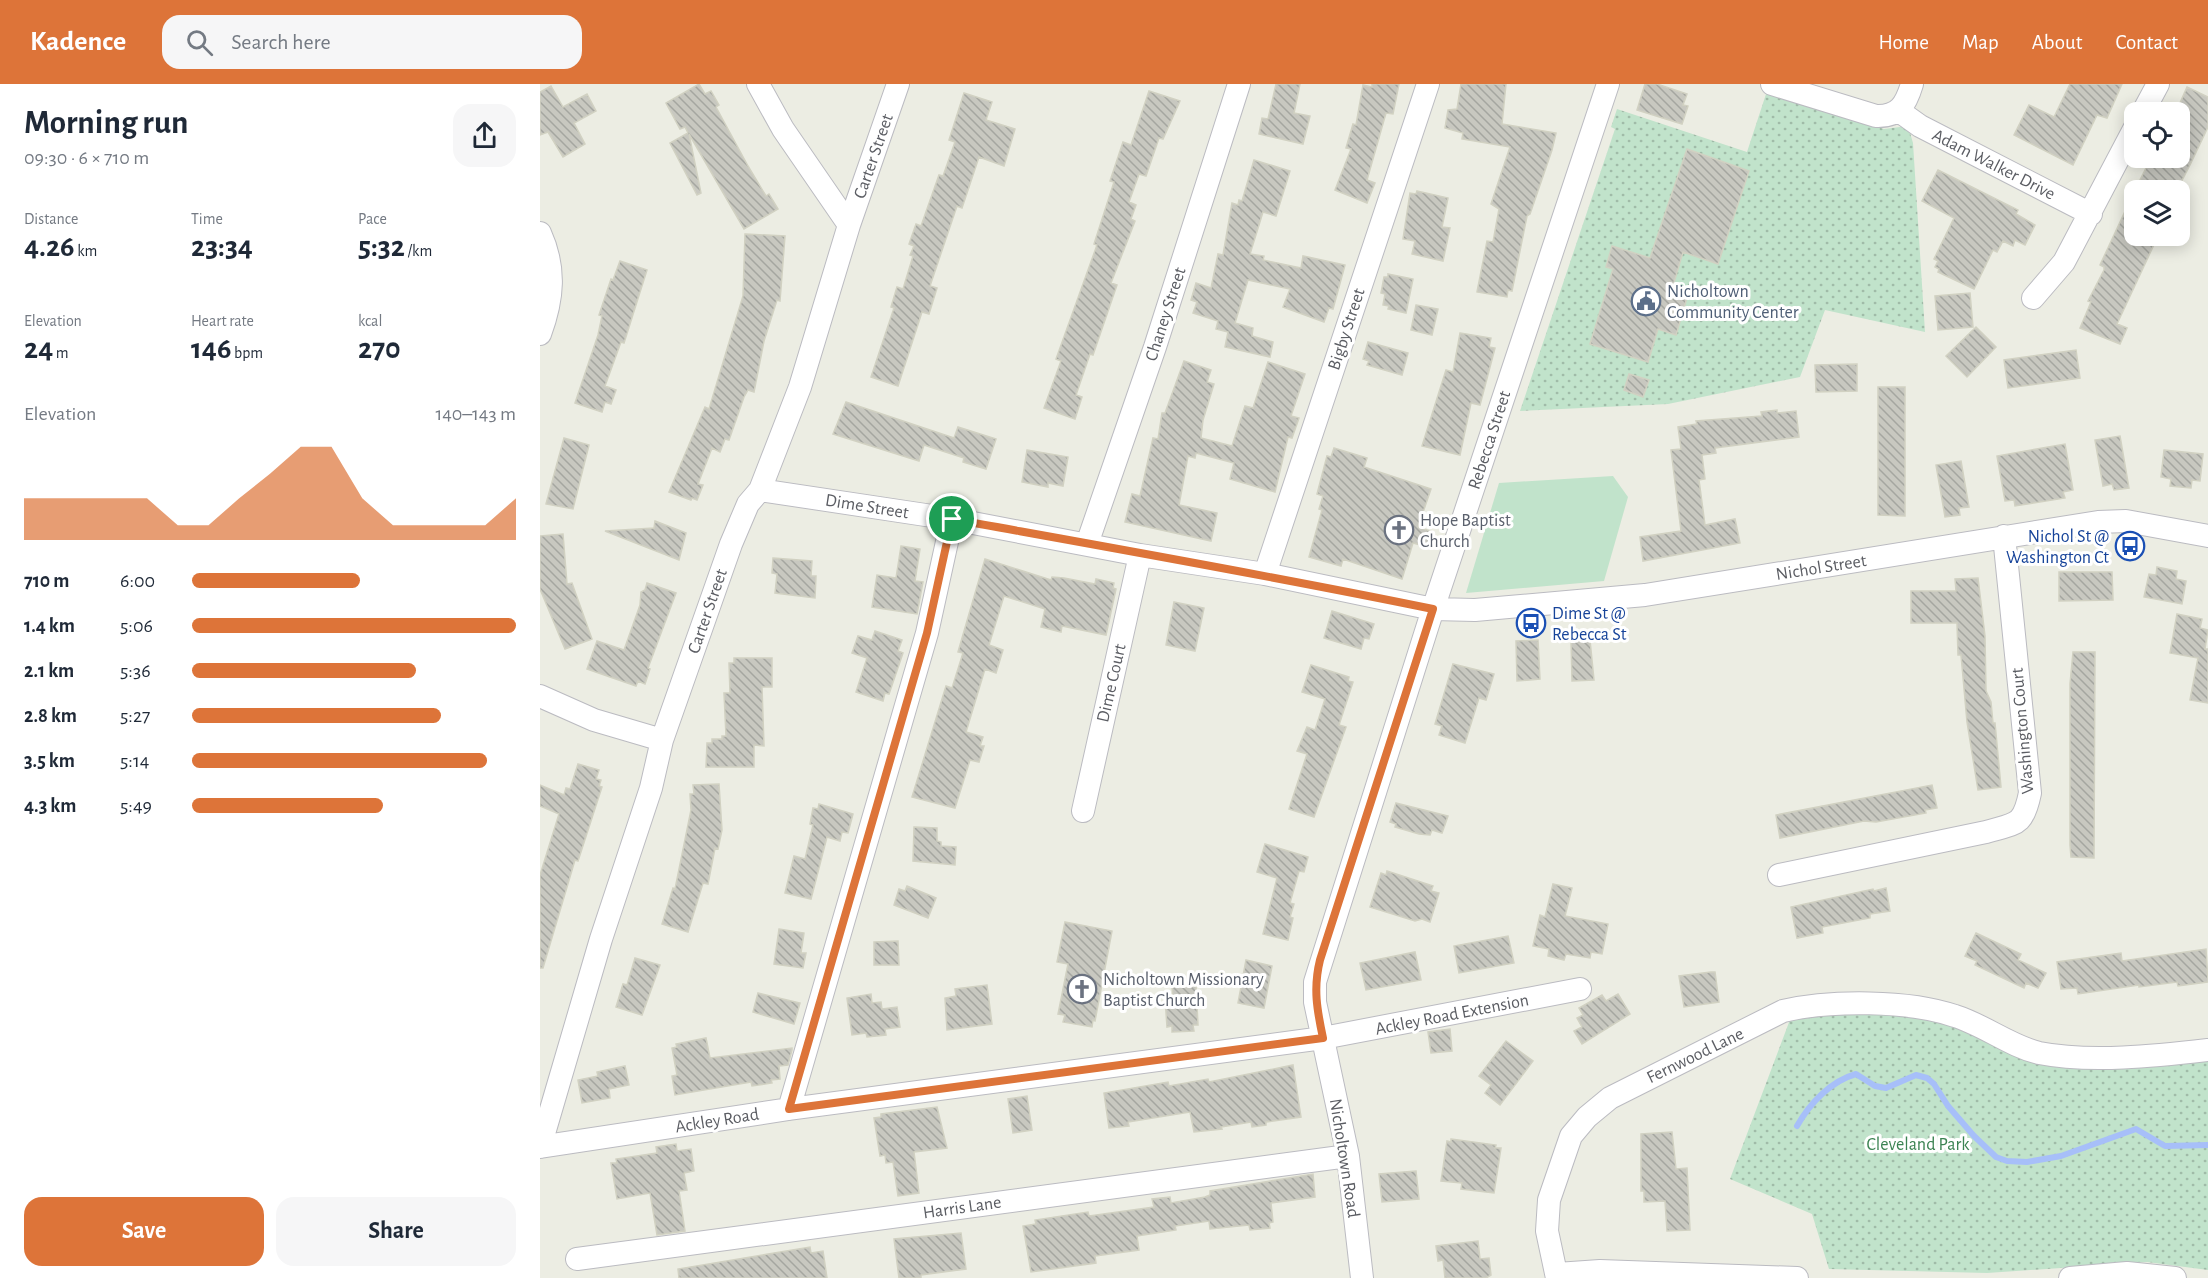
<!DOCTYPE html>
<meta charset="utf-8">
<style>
:root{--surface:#fff;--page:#f6f6f7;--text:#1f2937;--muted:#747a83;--accent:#dd7439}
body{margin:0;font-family:"Alegreya Sans",sans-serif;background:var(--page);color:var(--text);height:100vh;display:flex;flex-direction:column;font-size:22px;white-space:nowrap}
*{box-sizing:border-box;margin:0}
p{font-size:20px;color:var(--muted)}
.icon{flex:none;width:33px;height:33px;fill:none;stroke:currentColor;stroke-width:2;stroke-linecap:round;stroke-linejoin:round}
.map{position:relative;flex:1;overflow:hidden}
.sheet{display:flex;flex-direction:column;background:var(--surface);width:540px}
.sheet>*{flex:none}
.fabs{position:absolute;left:1584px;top:18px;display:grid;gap:12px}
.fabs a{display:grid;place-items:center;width:66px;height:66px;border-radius:12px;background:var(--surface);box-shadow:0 3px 15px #0003;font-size:30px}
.pin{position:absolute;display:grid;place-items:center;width:51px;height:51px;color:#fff;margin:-26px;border:3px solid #fff;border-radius:50%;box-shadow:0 2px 6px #0007}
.round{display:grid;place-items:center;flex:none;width:63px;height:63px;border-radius:18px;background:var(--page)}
.overview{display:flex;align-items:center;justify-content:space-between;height:102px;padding:0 24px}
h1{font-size:33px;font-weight:700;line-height:45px}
.metrics{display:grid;grid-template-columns:repeat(3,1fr);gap:9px;height:102px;padding:6px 24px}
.metrics div{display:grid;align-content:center}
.metrics b{font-size:30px;font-weight:700}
.metrics small{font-size:16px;font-weight:400}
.metrics p{font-size:16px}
.chart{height:168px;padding:12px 24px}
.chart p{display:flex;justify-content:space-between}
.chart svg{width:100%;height:108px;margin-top:6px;fill:var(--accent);opacity:.7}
.cta{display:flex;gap:12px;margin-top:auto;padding:12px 24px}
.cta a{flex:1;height:69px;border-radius:18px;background:var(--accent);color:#fff;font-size:24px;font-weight:700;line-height:69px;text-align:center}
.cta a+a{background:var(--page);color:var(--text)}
ul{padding:0 24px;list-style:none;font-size:20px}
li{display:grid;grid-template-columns:96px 72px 1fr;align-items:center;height:45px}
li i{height:15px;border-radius:8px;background:var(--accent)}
header{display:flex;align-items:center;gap:36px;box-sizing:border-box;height:84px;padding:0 30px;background:var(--accent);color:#fff}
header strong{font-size:28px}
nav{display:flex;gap:33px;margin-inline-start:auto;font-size:21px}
.search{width:420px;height:54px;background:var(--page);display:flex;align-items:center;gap:15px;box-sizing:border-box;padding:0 21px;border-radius:18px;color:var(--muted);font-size:22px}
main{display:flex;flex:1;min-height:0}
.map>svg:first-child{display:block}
.grass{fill:url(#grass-dots)}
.garden{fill:#c1e3cb}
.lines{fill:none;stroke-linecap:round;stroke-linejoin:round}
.stream{stroke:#a7bff9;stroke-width:6}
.building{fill:url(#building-back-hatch);stroke:#d1d1c2;stroke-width:1.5}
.street-casing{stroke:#bbbbc1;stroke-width:24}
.street{stroke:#fff;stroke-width:22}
.route-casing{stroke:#fff;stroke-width:12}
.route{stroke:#dd7439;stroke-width:8}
.labels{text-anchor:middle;stroke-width:6;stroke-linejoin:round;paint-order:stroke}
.street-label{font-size:18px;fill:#5b5d63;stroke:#fff}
.service-label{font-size:18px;fill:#4e5e75;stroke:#fff;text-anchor:start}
.worship-label{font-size:18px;fill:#5b616d;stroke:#fff;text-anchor:start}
.transit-label{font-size:18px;fill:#164399;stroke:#fff;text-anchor:end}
.park-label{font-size:18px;fill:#3b8352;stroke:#fff}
</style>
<header>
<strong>Kadence</strong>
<div class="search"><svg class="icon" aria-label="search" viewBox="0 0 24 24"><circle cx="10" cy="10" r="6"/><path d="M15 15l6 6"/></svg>Search here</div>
<nav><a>Home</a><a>Map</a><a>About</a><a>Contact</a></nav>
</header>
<main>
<section class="sheet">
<div class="overview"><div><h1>Morning run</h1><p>09:30 · 6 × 710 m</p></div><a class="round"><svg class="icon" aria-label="share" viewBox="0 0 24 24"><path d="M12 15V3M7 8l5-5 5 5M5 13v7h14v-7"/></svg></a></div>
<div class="metrics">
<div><p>Distance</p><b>4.26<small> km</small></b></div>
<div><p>Time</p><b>23:34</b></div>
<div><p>Pace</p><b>5:32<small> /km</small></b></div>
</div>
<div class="metrics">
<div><p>Elevation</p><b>24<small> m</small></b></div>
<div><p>Heart rate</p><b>146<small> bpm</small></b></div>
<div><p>kcal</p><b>270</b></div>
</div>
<div class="chart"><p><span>Elevation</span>140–143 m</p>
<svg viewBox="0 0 160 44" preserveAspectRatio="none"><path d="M0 44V27L10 27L20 27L30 27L40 27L50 38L60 38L70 27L80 17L90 6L100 6L110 27L120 38L130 38L140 38L150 38L160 27V44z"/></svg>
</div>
<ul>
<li><b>710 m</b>6:00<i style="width:52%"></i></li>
<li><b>1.4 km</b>5:06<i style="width:100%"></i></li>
<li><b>2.1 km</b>5:36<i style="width:69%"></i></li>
<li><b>2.8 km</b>5:27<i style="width:77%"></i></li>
<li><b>3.5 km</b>5:14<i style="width:91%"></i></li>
<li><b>4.3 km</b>5:49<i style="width:59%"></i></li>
</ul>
<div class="cta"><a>Save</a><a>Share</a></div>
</section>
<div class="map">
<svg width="1668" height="1194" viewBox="0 0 1668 1194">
<defs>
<pattern id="grass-dots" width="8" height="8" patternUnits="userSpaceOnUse" patternTransform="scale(1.5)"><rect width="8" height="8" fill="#c1e3cb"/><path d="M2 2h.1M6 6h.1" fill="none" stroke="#a0bba8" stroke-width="1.8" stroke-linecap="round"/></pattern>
<pattern id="building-back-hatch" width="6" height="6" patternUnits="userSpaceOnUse" patternTransform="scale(1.5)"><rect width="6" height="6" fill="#c8c8c0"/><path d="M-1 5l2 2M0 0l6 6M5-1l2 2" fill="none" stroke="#a5a6a0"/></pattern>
</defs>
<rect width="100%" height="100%" fill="#ecede3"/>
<path class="grass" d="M1227,7L1344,45L1368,42L1373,59L1385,248L1285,226L1260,293L1128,320L980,327L1075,45L1071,43L1077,25L1207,68Z
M1326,927L1403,931L1499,976L1668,973V1186L1607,1178L1447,1189L1289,1185L1272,1130L1190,1095L1251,933Z"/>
<path class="garden" d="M1073,392L1088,413L1064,497L926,509L959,399Z"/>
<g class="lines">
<path class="stream" d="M1257,1042C1270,1019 1291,997 1316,990L1335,1002L1346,1004L1376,991L1387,994L1394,1000L1408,1022L1434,1052L1456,1073L1467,1077L1487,1078L1521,1072L1596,1045L1625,1062L1668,1061"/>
</g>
<path class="building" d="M159,0L165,10L171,7L179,21L176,23L208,82L226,112L229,110L238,125L204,145L149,50L161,109L157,111L130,59L148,49L145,43L140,45L126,19Z
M736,0H760L754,29L770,32L763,60L719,50L722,34L728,35Z
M832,0H859L853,30L846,29L827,96L835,99L827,119L795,106L811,65L806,64L813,40L816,41L823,1L832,3Z
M921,0H966L962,40L1016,49L1012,66L990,130L987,132L972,207L968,206L967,213L937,208L947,157L953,158L959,125L951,120L970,63L922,55L923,49L905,44L908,26L917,25Z
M1105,0H1117L1147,10L1143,21L1148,22L1142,40L1097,26Z
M1530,0H1582L1567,34L1557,31L1533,81L1474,51L1489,21L1514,33Z
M11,2L23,23L47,10L56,27L34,39L45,60L23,73L8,48L0,51V8Z
M1647,3L1668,13V43L1650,81L1637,106H1595L1611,74H1640V19Z
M609,7L640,17L623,55L619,54L606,92L599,90L589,118L596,121L591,135L595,137L571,199L577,201L553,271L550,270L536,311L542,313L535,335L504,324L521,277L516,275L557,161L554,160L574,98L570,97L583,58L591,61Z
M424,9L452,18L446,36L475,45L464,82L439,73L422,124L417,122L392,196L390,202L397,204L389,230L382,228L358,302L331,293L354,224L351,223L357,203L363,205L373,172L370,171L374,162L369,160L376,140L381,142L399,91L403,92L415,58L409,56Z
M1147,65L1209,87L1178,180L1143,168L1133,202L1149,207L1136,251L1118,245L1108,278L1050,260L1073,185L1066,183L1072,162L1110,174Z
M714,76L750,87L736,132L723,128L710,170L724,172L723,176L761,184L763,172L805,181L793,225L789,224L784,238L743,223L750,205L708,196L695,239L713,244L712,252L733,258L730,273L685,263L688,248L676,245L678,237L653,229L657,218L651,216L656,199L671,204L678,170L683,171L692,119L698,121L699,116L702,117Z
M1398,86L1478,126L1476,130L1495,141L1485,161L1475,156L1473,162L1463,157L1457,168L1453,166L1434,205L1398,188L1399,185L1395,183L1398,177L1394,175L1414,134L1382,117Z
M877,107L908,114L902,143L910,144L903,177L872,170L875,157L863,155L870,109L876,110Z
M1594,108V152H1618L1577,240L1587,244L1580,260L1540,244L1551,218L1548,217L1564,186V183L1560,181Z
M205,150L245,152L240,217L237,216L224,257L214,308L208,306L204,313L189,356L185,355L180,368L172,364L158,400L163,401L157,416L152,414L151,416L129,408L165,323L169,325L203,212Z
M80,177L107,186L84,259L81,258L65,302L76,306L71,320L65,318L62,328L35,319L58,251L62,232L59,231L71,195L73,196Z
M848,190L873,195L866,229L848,225L849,222L843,221L845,210L841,209L844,193H848Z
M1430,209L1433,243L1398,246L1395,212Z
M876,221L898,225L892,251L871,246Z
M1436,243L1456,263L1427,293L1406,272Z
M920,249L951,254L949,263L955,264L940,321L931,319L920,371L882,362L906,286L913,288Z
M828,258L868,269L862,291L827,281L829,277L823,275Z
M1536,266L1540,294L1468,304L1464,276Z
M644,277L671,286L667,298L674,300L663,336L661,354L692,362L705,322L713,324L728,278L765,290L751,332L759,334L752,354L748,353L735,408L690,395L694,379L656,369L655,374L648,372L639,421L677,429L671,457L585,438L592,410L600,412L613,354L618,355L622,329H625Z
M1317,280V307L1276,308L1275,281Z
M1089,290L1109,296L1103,313L1084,306Z
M1338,303H1365V432L1338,431Z
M306,318L414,354L418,343L456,355L446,385L423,378L424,374L384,361L379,377L293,350Z
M1237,326V329L1256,327L1259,353L1175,364L1176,369L1162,371L1165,395L1159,396L1165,441L1195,435L1200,459L1103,477L1100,453L1141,447L1131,366L1141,365L1138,343L1157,340L1156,337L1222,332L1221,328Z
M1580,352L1589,404L1574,406L1572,400L1563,402L1555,356Z
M24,354L49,361L33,425L6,420Z
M1525,360L1533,406L1523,408L1525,414L1475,422L1474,416L1465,417L1457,372Z
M794,364L827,374L824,383L891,405L878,443L893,448L888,463L873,459L862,495L803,475L801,482L769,473L782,426L779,425L783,412L777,410L787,372L791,373Z
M487,366L528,373L523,402L508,399V403L482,398Z
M1624,366L1663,370L1660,397L1652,396L1651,404L1630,402L1631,395L1621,393Z
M1421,377L1429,423L1419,424L1420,431L1405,433L1396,381Z
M115,437L146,449L139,476L65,447L114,444Z
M23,450L27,500L32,499L52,555L25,565L0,505V452Z
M361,462L380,465L375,497L383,498L377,530L332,523L337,491L356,494Z
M233,474L272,477L271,492H276L275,514L235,509L237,490L232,489Z
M445,475L511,496L512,493L524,494L555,500L556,495L574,499L573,504L576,505L566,551L522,542L521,548L501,543L505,525L464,512L449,561L463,566L456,589L445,585L426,648L443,653L440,662H444L439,678L430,676L415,724L372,713L406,602L412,604L423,569L418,568Z
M1617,483L1637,487L1636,495L1646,497L1642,520L1604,513L1609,490L1616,491Z
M1519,488H1572L1573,516L1519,517Z
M1438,494L1445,552L1446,607L1451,618L1453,639H1455L1461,703L1438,706L1427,638L1421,571H1418L1417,539H1371V507H1416L1415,495Z
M107,499L136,509L108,584L110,585L105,600L98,597L96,602L47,585L57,557L84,566L100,521L101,508L105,506Z
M634,518L664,524L655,567L626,561Z
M792,527L834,540L829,555L824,554L821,565L784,554Z
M1637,530L1662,535L1660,544L1668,546L1665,565H1668V619L1650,616L1658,574L1630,569Z
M335,547L362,556L358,567L363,569L349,610L345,609L343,617L316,608L327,574L312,569L318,552L332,556Z
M998,556L1000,595L977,597L976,557Z
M1050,556L1054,596L1032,597L1031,557Z
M1533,568H1555L1554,774L1531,773L1530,761V600Z
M194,574H232V603H222L224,662L214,661V683H166L167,659H172V655H182V652H186L184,609H190L189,579H194Z
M913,580L954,590L946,616L939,614L925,659L899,651L902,642L895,640Z
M771,581L809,593L808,597L813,598L799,641L806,643L774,733L749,725L767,670L757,667L767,643L775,646L785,615L762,608Z
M38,680L59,686L56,695L61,696L59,702L62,703L38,777L35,776L3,884H0V791L19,730L0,722V701L24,711L26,704L30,705Z
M179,700L182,746L178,765L175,764L168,800L163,799L148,848L122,840L133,804L135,805L151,726L150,710H154L153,701Z
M1392,701L1397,724L1385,726L1386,729L1336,738L1324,737L1240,754L1236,731Z
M856,719L908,732L902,749L892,746L890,751L879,750L855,743L856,740L850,738Z
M279,720L313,730L308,749L302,748L300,757L287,753L271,815L245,809L254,772L265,775L273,741L270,740L273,724L278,725Z
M374,743L397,744V757L401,758V762L416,763L415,781L373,777Z
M725,760L768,773L764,788L759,787L750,819L754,820L750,833L753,834L748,856L723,850L737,794L717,788Z
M847,787L893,802L891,807L899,809L890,838L882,835L875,837L830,823L841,789L846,791Z
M1013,800L1032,804L1025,832L1068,840L1062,870L1051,868L1050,874L1026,870L1024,876L1008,872L1009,865L993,862L1000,831L1005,833Z
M367,802L396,814L388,834L354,821L359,805L365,807Z
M1346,804L1350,827L1330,830V834L1282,843L1283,849L1257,854L1251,823L1333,805L1334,807Z
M525,838L572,847L555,937L553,936L552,943L523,938L525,931L518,930L528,880L517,878Z
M239,845L264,849L261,869H266L263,884L234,880Z
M1436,849L1481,870L1478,876L1506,889L1498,904L1486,899L1484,904L1435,881L1437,877L1425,872Z
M968,852L974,879L919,889L914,862Z
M358,857L359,881H334V858Z
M1666,865L1668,898L1638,902L1637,898L1599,903V901L1538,910L1537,904L1521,905L1517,878L1581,869L1582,877Z
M875,868L881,896L826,906L820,879Z
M95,874L120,881L102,931L76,923L83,900L87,901Z
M706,876L732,882L724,924L698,919Z
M1171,888H1175L1179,918L1144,923L1139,892Z
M447,901L452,940L407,946L405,914L416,912L415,905Z
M656,902L658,941H653L654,947L632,948V942L627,943L625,914L633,913L632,903Z
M218,909L260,919L254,940L213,928Z
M331,910L332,919L341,918L342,925L357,923L360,943L345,945L346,951L327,953L326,949L312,951L307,914Z
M1078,910L1090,930L1042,960L1034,947L1042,943L1037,934L1043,931L1039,924L1062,911L1066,917Z
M910,945L912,967L891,969L888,948Z
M166,954L170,974L252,964V966L248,981L239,982L240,995L231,996L232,999L212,1002L211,998L135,1011L132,992L137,991L132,964L137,963L136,960Z
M966,957L993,977L960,1021L945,1009L951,1001L939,992Z
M753,981L761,1033L726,1038V1041L712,1043L711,1038L681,1043L682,1045L654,1048L650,1028L588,1038L589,1042L569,1044L564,1009L628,998L629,1002L668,995L669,998Z
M85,982L89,1001L69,1005L70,1014L42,1019L38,996L58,992L57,988Z
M487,1012L492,1046L473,1049L468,1015Z
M397,1023L407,1064L374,1068L379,1109L358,1112L353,1078L346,1079L345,1071L340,1072L334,1034L341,1033V1030Z
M1132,1048L1136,1085L1147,1084L1150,1146L1127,1147L1125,1117L1104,1118V1107H1101V1050Z
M911,1055L956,1061L955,1064H961L954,1109L921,1105L922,1099L901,1097L907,1057L911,1058Z
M136,1060L137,1067L151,1065L154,1087L144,1089L147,1106L139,1107L145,1147L117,1151L110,1109L77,1115L71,1079H77L76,1075L117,1069L116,1063Z
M876,1087L879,1115L842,1118L839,1090Z
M773,1090L775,1113L731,1119L733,1138L729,1139L730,1144L710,1146L709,1141L670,1145L669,1137L635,1142L636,1146L597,1152L599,1166L555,1172L556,1179L491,1188L483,1142L496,1140L495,1136L548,1128L549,1132L614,1123L612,1115L630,1113L631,1119L665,1113L670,1111V1107Z
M421,1149L426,1185L381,1191V1194H359L354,1155Z
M938,1157L940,1175L949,1174L951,1191L946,1194H905L903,1176L898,1177L896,1162Z
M270,1163L271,1169L283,1167L287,1194H139L138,1185Z"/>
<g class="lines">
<g class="street-casing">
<path id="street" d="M218,0L243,45L309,141
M1232,0L1336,32C1359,33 1366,20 1372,0
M1359,27L1380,42L1551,130
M1603,28L1618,0
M0,149C16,184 13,215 0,250
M1493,214L1524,178L1594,45
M220,406L412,435L600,471L725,490L893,525L935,526L1105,511L1558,438L1586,437L1668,452
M547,460L615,263L699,0
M725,490L888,0
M0,612L54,636L122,656
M543,727L600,471
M1239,791L1446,748C1476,739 1483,743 1490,709L1464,452
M249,1025L387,549L412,435
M0,1063L61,855L111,704L122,656L191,460L208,420L220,406L260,303L309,141L358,0
M0,1063L249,1025L783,954L1040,905
M37,1175L808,1072
M1017,1190L1060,1187L1257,1194
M822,1194L808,1072L775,918V898L893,525L1068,0
M1017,1194L1007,1147L1009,1116L1031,1052L1047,1033L1070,1014L1243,927C1290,916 1369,916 1415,932C1444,941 1470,962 1499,969C1550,979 1616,972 1668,966
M1530,1194L1587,1189L1635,1194"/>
</g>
<use href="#street" class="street"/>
</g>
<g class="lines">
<g class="route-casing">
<path id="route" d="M412,435C573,464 733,492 893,525L780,876C773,904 777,926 783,954L249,1025L387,549Z"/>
</g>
<use href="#route" class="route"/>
</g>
<defs>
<g id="civic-ring" transform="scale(1.5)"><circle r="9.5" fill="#fff" stroke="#5c6f8a" stroke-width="1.5"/><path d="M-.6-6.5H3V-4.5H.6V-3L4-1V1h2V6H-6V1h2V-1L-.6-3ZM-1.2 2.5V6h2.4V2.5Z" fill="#5c6f8a"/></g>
<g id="church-ring" transform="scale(1.5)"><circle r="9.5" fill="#fff" stroke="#6b7280" stroke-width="1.5"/><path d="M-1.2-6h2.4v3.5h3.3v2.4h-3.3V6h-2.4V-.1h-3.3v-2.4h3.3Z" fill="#6b7280"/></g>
<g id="bus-ring" transform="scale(1.5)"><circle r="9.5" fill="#fff" stroke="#1a4fb4" stroke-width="1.5"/><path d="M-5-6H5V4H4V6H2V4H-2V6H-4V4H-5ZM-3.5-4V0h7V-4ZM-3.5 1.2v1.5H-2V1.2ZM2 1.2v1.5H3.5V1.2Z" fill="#1a4fb4"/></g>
</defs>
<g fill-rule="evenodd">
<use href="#civic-ring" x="1106" y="217"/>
<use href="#church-ring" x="859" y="446"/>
<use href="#bus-ring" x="1590" y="462"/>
<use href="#bus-ring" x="991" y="539"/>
<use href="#church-ring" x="542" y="905"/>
</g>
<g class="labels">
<g class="street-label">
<text transform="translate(333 72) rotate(-71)" y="6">Carter Street</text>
<text transform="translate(1454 80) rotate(27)" y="6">Adam Walker Drive</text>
<text transform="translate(625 230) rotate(-72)" y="6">Chaney Street</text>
<text transform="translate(806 245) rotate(-72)" y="6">Bigby Street</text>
<text transform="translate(949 356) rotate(-72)" y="6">Rebecca Street</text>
<text transform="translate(327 422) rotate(9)" y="6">Dime Street</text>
<text transform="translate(1281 483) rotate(-9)" y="6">Nichol Street</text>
<text transform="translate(167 527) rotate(-71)" y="6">Carter Street</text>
<text transform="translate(571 599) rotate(-77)" y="6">Dime Court</text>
<text transform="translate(1482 647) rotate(-95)" y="6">Washington Court</text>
<text transform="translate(912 930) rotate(-11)" y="6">Ackley Road Extension</text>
<text transform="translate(1155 971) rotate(-26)" y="6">Fernwood Lane</text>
<text transform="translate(177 1036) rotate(-9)" y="6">Ackley Road</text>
<text transform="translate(805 1074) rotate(81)" y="6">Nicholtown Road</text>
<text transform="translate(422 1123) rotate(-8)" y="6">Harris Lane</text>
</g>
<g class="service-label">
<text x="1127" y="213">Nicholtown<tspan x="1127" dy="21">Community Center</tspan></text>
</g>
<g class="worship-label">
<text x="880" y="442">Hope Baptist<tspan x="880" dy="21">Church</tspan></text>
<text x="563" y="901">Nicholtown Missionary<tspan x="563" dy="21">Baptist Church</tspan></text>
</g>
<g class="transit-label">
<text x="1569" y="458">Nichol St @<tspan x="1569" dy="21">Washington Ct</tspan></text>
<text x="1012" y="535" text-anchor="start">Dime St @<tspan x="1012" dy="21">Rebecca St</tspan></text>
</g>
<g class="park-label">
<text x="1378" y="1066">Cleveland Park</text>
</g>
</g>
</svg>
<div class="fabs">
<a><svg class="icon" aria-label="locate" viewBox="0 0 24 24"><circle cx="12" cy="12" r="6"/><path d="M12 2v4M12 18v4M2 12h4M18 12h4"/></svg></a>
<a><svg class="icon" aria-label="layers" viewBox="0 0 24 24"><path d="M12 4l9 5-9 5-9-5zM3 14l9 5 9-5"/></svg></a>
</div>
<div class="pin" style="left:412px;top:435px;background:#1e9e55"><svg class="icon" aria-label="arrive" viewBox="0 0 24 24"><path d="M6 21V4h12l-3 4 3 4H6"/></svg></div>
</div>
</main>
